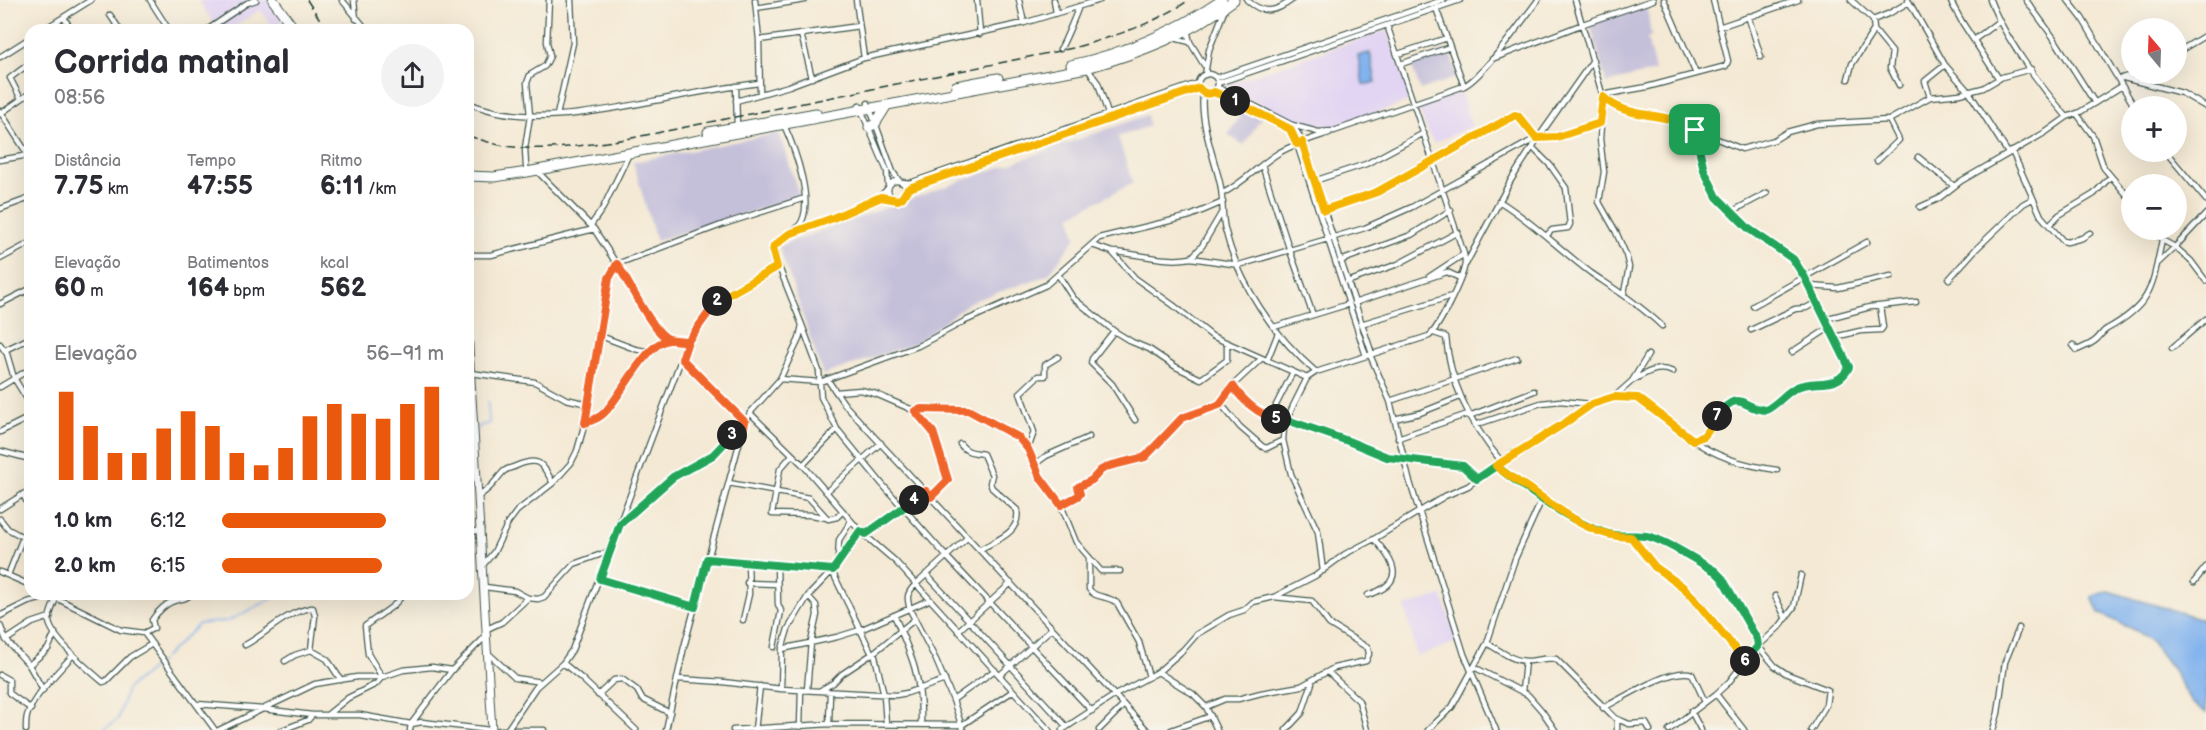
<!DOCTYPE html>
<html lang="pt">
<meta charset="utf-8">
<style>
:root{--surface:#fff;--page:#f2f2f3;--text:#2b2b33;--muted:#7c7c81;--accent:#ea580c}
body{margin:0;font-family:"Balsamiq Sans",sans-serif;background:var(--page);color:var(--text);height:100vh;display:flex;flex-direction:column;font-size:22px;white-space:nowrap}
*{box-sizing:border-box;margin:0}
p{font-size:20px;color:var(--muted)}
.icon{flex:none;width:33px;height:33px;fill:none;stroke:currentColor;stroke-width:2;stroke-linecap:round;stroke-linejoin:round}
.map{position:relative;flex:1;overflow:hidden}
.drawer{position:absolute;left:24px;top:24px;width:450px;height:576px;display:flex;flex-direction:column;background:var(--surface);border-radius:18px;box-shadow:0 6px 24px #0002}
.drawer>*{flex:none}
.needle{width:39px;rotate:341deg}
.controls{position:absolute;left:2121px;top:18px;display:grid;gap:12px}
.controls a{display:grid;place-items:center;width:66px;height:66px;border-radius:50%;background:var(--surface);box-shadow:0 6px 24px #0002;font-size:30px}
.pin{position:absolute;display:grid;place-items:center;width:51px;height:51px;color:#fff;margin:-26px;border-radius:12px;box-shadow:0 3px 9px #0006}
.km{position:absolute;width:30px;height:30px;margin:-15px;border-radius:50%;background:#222;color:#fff;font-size:16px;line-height:30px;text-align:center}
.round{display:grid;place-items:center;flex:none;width:63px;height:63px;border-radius:32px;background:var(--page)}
.overview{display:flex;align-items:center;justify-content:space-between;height:102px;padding:0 30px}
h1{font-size:33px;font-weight:600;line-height:45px}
.stats{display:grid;grid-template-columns:repeat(3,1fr);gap:9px;height:102px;padding:6px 30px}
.stats div{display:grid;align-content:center}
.stats b{font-size:26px;font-weight:600}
.stats small{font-size:16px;font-weight:400}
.stats p{font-size:16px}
.chart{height:168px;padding:12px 30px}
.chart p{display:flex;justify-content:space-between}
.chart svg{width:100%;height:108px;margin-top:6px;stroke:var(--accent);stroke-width:6}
ul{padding:0 30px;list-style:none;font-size:20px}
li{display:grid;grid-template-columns:96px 72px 1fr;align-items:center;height:45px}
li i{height:15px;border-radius:8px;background:var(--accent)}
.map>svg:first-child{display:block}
.built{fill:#e2d4f3}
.industrial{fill:#c5c0da}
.water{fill:#82b3ee;stroke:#507891;stroke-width:1.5}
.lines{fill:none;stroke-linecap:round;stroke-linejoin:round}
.stream{stroke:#82b3ee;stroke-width:1.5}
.street-casing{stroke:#3f574c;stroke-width:7}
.secondary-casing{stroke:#3f574c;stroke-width:9}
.highway-casing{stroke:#3f574c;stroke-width:11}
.street{stroke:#fff;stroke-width:4.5}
.secondary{stroke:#fff;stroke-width:7}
.highway{stroke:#fff;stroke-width:9}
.rail{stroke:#1f3d34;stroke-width:1.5;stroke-dasharray:9 4.5;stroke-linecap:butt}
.split-1-casing{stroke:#fff;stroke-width:12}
.split-2-casing{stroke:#fff;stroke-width:12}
.split-3-casing{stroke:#fff;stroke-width:12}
.split-4-casing{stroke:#fff;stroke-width:12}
.split-5-casing{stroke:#fff;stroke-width:12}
.split-6-casing{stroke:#fff;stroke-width:12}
.split-7-casing{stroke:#fff;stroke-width:12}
.split-8-casing{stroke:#fff;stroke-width:12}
.split-1{stroke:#f5b400;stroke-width:8}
.split-2{stroke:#f5b400;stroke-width:8}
.split-3{stroke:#f0652b;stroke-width:8}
.split-4{stroke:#22a559;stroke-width:8}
.split-5{stroke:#f0652b;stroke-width:8}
.split-6{stroke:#22a559;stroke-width:8}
.split-7{stroke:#f5b400;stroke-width:8}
.split-8{stroke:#22a559;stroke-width:8}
</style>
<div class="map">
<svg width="2206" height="730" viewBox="0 0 2206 730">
<rect width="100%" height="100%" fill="#f7f3e8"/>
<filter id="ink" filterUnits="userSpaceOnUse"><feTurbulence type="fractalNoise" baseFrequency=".0167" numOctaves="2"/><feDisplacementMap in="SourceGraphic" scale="12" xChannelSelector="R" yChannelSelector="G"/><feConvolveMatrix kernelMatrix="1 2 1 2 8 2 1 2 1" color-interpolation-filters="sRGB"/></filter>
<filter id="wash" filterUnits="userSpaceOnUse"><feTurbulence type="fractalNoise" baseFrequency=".008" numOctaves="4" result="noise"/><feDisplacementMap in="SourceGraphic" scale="24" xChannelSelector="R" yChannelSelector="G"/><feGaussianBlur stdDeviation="1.35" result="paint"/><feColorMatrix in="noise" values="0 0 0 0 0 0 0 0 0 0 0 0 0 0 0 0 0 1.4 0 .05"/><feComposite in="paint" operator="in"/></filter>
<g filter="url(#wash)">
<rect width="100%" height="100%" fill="#f4e9d4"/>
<path class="built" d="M198,0H270L284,21L274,28L260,10L229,30H218Z
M1386,30L1388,31L1412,99L1393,107L1334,128L1324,129L1303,125L1223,86Z
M1460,91L1472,126L1433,143L1418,109Z
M1442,595L1457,642L1417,656L1405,607Z"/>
<path class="industrial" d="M1647,5L1651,37L1647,38L1655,71L1606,83L1590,23Z
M1449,50L1458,77L1420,90L1411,63Z
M1245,108L1261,118L1244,145L1228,135Z
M1147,115L1149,126L1118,137L1133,183L1071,215L1076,238L1048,275L970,302L916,343L823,375L779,246Z
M779,133L800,197L656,241L633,162Z"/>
<path class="water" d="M1370,53L1376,82L1363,85L1358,56Z
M2108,591L2206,620V713L2190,700L2173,670L2151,641L2136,631L2099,613L2092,597Z"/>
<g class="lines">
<path class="stream" d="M478,429L481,425L489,424L488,402
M164,658L199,624L228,621L281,594
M103,730L118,719L127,689L161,661"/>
</g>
</g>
<g filter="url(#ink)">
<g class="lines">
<g class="street-casing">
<path id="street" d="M150,0L169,30
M342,0L367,30
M354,0L356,19
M755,0L759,40L760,94
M856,0L864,58
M977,0L980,34
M1019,0L1024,23
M1054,0L1056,13
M1247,0C1263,15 1276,12 1292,0
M1575,0L1603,97L1600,139L1604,172L1599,202L1616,232L1626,255L1629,267L1624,293
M1664,0L1696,74
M1851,0L1873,20L1874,30L1892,52L1890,68L1899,85
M1908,0L1945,65L1969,92L2008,153
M1950,0L1962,22L1999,79
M1990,0C2004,37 2041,87 2067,117
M2026,0L2053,37L2095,103
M2068,0L2082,18L2134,106
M756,8L805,0
M1436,8L1464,86
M110,15L120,30
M1748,16L1761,57
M64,17L71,30
M1873,20L1890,13L1909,2
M1719,27L1798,0
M43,30L91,0
M207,30L247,3L256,0
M1187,30L1190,42L1204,65
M801,34L812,78
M1174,38L1190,42
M759,40L859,26
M1974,40L1999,21
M1060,49C1063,46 1077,12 1079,6
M2176,53L2206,35
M1398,54L1447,38
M0,57L30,38
M1492,59L1583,24L1653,0
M1401,64L1450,47
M1087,68L1098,83L1108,114
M1198 84a10 10 0 1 1 20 0a10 10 0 1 1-20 0Z
M1205,75L1209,50L1225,9
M1216,78L1443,0
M2122,78L2134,74
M2124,78L2182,93L2206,107
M1848,79L1852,64L1874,30
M1218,83L1460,0
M736,86L737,127
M1217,87L1292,125L1299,135L1372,354
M1214,92L1286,126L1294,135L1366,356
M1203,93C1200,121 1212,152 1219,179C1224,196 1221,212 1225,229C1238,283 1274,336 1316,372L1429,336C1439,328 1461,281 1464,268C1466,264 1465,259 1464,254L1387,25
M1602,95L1647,87L1726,66L1728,61L1713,0
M1930,97L1925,81L1945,65
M21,99L10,78L30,63
M736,101L789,86L864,58L1024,23L1100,0
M468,103C528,128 602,111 664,99C695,93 727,87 759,83
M868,103L893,172L900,182
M859,105L887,171L888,185
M0,111L30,158
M0,114L30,93
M2077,114L2093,136L2104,168L2132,201
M557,115L573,43L571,0
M1292,125L1318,132L1334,131L1464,86C1484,76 1522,21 1538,0
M1695,130L1742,149L1774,140L1787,132L1817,124L1889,120L1930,97L1960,94L1983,88L2002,77L2031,69
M1538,138L1557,137L1600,123
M1532,147L1550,165L1566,188L1570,224L1568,228L1552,230L1547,235
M2012,151L2041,216L2063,241L2067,242L2082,238L2090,233
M2166,152L2206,200
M1918,157L1954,186
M0,160L29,155
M1877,161L1899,140L1889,120
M1262,165L1290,251L1313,315
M526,167L525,148L530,116L527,83L530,75L545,66L550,56L547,42L549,0
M538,172L594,229L634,291L655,328L668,339L688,341
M888 190a9 9 0 1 1 18 0a9 9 0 1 1-18 0Z
M1314,181L1366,164L1424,133
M902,182L910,183L1198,83
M906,192L912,187L1199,88
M1223,193C1243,183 1258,166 1277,154C1293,144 1311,139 1329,133
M1499,201C1533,222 1560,250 1591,273C1616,290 1640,305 1662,326
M1920,207L1938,199L1961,181L2046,132L2067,117L2080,112L2122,86
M0,209L30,198
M1324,210L1377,192L1515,115L1518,116L1536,138
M1731,212L1767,193
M2050,224L2059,215L2094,194L2110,177
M591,225L603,208L629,154
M2155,230L2162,240L2175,247L2206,214
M794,232C816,224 874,207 887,189
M1092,245L1112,252L1135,278L1173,305L1212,336L1307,378
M1112,252C1138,253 1164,263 1191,258L1202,246L1222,212
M468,255H491L594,229
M1191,258L1239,265L1365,228L1412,207L1538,137
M0,259L30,243
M1340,261L1411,235L1451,210
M2158,263L2175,247L2191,261L2206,281
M1466,264L1511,180L1538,138L1593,60
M1059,276L1073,298L1114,331L1132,342L1149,349L1176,367L1201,379L1227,360V343
M1429,277L1464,254
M1949,279L1976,249L2023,204L2032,199
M1347,282L1398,264L1458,232
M1809,286L1838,288L1891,276
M1354,303L1447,272L1460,278
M0,304L30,289
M1753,306L1867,242
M1825,319L1870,307L1916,302
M1361,324L1452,296
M802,325L819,371L821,397L837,429L882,484L946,556L1092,711
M1274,327L1349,304
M1751,330L1795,309L1806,308L1817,302
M1114,331L1092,359L1091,363L1112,384L1135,420
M1434,333L1446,337C1450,385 1471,425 1501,461
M598,335L635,349L650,352
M1835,337L1860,331L1881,330L1883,327L1880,306
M0,344L7,354L14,378L30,404
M2073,345L2077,350C2084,347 2092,344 2097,339C2101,335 2103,331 2107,329C2152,304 2152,288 2162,240
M2172,348L2206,319
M5,350L30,338
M1792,352L1829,328
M1370,355L1390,401L1409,479L1464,654L1496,730
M682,359L745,422
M1267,361L1278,333
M1316,372L1307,378L1293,406L1284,428L1283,440L1291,474L1318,532L1323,571
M471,373L535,382L566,399L588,404
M780,379L820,382L918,346L965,321L1046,285L1099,238L1190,216L1223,202
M827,379L845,405L867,429L1147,730
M1632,381C1645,373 1658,365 1673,372
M1232,386L1241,398L1267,417L1287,420L1348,441L1387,457L1463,466L1477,479
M0,387L30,369
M836,392L861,390L876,394L915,411L933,432L948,480L931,497
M1614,397L1632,381L1648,355
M1390,401L1517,358
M1221,404L1240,427L1263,447L1267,448L1283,440
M1276,405L1293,372
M915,411L930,408L968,410L1018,437L1028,449L1040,477L1061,505L1076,542L1101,571H1120
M750,413L803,465L860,531L895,561L1049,730
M1469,416L1534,391
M1394,419L1420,413L1460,397
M585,423C608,415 615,397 628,379C639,364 652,349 668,339
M1475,425L1541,403L1560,401L1591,404
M0,432L30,417
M1398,438L1468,414
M1693,440C1717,458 1748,466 1777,470
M960,444C967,453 973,452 983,454L992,475L990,483L992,488L1017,510C1021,533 996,540 981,549
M1028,449L1034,432L1020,393L1038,376H1045V365L1058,357
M0,451L30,459
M792,455L780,469L772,514L812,515L827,518
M803,465L837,429
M1034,465L1046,456L1089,437
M1496,466C1525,488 1570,522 1605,533C1619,538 1632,534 1646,536C1662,538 1699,562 1715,571L1722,578L1755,634L1758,646L1775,666L1787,674L1828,690L1826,705L1811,730
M729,483L809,498L828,519L837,517L843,511
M826,492L881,443
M23,494L30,509
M479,496C494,486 493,483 503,472C507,468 512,468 516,466C539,456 542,463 553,483
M1061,505L1078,496L1079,494V487L1092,480L1101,470L1109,466L1145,457L1185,416L1221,404L1232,386L1261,359
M0,509L30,490
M0,519L8,529L23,537
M622,522L673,477L713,455L733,433L744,427
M468,534L481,529
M865,534L926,491
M1631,537L1655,567L1683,587L1692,596L1745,661
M1089,557V589C1095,599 1108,595 1117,603L1139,642L1149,677
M707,559L833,570
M838,560L839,540L851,521
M483,565L494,552L508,523L517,511L553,483L571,463L577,451L585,423L608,278L617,264L724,224L805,198
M832,571L872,654
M0,572L30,585
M926,574L1067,727
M8,575L23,537L30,532
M600,579L695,607
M2194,582L2206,567
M747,583L777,584
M485,587L515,591L528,598
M1368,595C1406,583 1396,563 1374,539
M1775,596L1786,619
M56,598C54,605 49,613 49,621C50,637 90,671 103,682L106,681L130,657L152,644
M894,615C912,656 922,679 921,724
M0,616L28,602L52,596L121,630L144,633L215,730
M743,620L749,594L748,562
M0,625L6,640L29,665L43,690
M487,629L502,622L528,598L538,599L544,597L574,564L610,551
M958,631L1011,583
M144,633L154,628L152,620C157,612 167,602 177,600C184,598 185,600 191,594
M6,640L32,623L50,617
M1487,643C1499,650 1512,661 1527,661C1537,661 1546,657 1556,659L1615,718L1629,724L1646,723L1650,730
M245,645C269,632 284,613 311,608H313L315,616L311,650
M774,647L781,611L778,604L777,565
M782,649L788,629L808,596L833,570L860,531
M874,652L884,695L886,724
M488,653L515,678L541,682
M285,661L295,655L311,650L327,659L341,680
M563,663L581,678L636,730
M29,665L48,649L55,633
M1474,667L1528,695L1542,711L1555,730
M1158,672L1193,694L1206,707L1217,730
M1329,673L1359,701L1367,730
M0,675L9,680V693L31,709
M1000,675L1052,628
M678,679L723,682L781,689L896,695L907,693L945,680
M781,689L782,649L837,637L860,630L929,600
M807,690L811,642L817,615L816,605L808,596
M821,690L833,683L842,674L872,654L915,619
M1522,692L1525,661
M1716,694L1744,730
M598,695L614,680L622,679L637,690L642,699L670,713
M953,700L995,670
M197,704L263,709L312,715H360L411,724L422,722L490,730
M1206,707L1225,699H1238L1261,693L1301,686L1334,668L1366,661L1369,654L1368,648L1329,624L1312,601L1274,597
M1603,708C1621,699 1673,666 1692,674L1705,702
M1691,711L1701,730
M327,715L348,698L376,684L382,677L368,654L365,626L393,606L404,594
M829,724L830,692
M800,727L801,690
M26,730C26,726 26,720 27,716C32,697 60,670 73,655
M219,730L315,684L357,677H382L403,670L432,667L452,670
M282,730L308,720L312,715
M410,730L411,724L452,670L487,635
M499,730H544
M507,730L536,687L563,663L572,650L688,341L719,299L777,267
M666,730L684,647L745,422L750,413L780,379L799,339L802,325L773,252C775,238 789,236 798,227C817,207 794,147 784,125
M733,730L829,724L962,725L1013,691
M755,730L760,686
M963,730L953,700L936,660L910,610C907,598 906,594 915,585L968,537
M1062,730L1115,695L1158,672L1183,650L1197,634L1229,615L1244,610L1253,602L1274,597L1315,576L1345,554L1374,539L1445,496L1468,486L1501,461L1565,423L1592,404L1614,397L1638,398L1693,440C1709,438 1717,412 1732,402C1746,399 1752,410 1763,410C1778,410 1786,391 1799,387C1818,380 1839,389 1849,367L1846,359L1804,276L1793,259L1749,229L1717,197L1704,170L1695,130C1668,111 1628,121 1603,97
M1099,730L1124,705
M1171,730L1211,716
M1286,730L1302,713L1312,683
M1428,730L1452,707L1487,643L1515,559L1542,499
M1617,730V719
M1669,730L1716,694L1729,682L1751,653L1780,626L1794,607L1801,575
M1993,730L1998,713L2005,662L2019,628"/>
</g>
<g class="secondary-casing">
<path id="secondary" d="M468,330L492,730"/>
</g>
<g class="highway-casing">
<path id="highway" d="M273,0L295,30
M1071,65C1125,53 1176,31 1222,0
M956,86L998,78
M869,127L875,124L887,105
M708,132L816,113
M468,176L494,177L527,172L1087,68C1139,53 1191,34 1234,0"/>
</g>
<use href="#street" class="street"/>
<use href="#secondary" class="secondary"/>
<use href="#highway" class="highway"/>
<path class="rail" d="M307,0L327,30
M468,136C480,139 492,144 505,146C546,152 586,145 627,139L1073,48C1112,37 1155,24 1189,0"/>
</g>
</g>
<g class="lines" filter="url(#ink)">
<g class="split-1-casing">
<path id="split-1" d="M1235,101L1290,129L1297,144L1302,142L1324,210L1377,192L1515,115L1518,116L1536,138L1557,137L1600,123L1603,97C1628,121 1668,110 1695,130"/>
</g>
<g class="split-2-casing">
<path id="split-2" d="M717,301L777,267L773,252L774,246L789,234L833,218L881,197L898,200L902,198L907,190L912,187L1199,88C1203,94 1208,95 1214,92L1235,101"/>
</g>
<g class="split-3-casing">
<path id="split-3" d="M717,301L688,341C682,341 675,339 669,340C646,342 621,396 605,412C600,418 593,420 585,423L609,278L617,264C628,280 653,334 669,339C674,341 682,341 688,341L682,359L745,422L744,427L732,435"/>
</g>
<g class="split-4-casing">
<path id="split-4" d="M732,435L713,455L673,477L620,524L600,579L695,607L707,559L833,570L860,531L866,534L914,500"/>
</g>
<g class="split-5-casing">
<path id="split-5" d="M914,500L926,491L931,497L948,480L933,432L915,411L921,409L968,410L1018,437L1028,449L1040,477L1061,505L1078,496L1080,494L1078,487L1092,480L1101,470L1109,466L1145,457L1182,418L1219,405L1233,386C1242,400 1259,415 1276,419"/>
</g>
<g class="split-6-casing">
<path id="split-6" d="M1276,419L1287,420L1348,441L1387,457L1463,466L1477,479L1496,466C1525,488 1570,522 1605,533C1619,538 1632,534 1646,536C1662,538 1699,562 1715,571L1722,578L1757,639L1758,646L1745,661"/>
</g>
<g class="split-7-casing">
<path id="split-7" d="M1717,416L1704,436L1693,440L1638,398L1614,397L1592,404L1565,423L1496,466C1507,475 1519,482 1531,490C1561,510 1592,538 1631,537L1655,567L1683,587L1692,596L1745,661"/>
</g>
<g class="split-8-casing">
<path id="split-8" d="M1695,130L1704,170L1717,197L1749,229L1793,259L1804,276L1849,367C1838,390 1816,379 1797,387C1786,392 1778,404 1766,410C1741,409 1741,387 1717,416"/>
</g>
<use href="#split-1" class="split-1"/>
<use href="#split-2" class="split-2"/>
<use href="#split-3" class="split-3"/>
<use href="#split-4" class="split-4"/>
<use href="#split-5" class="split-5"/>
<use href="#split-6" class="split-6"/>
<use href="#split-7" class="split-7"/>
<use href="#split-8" class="split-8"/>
</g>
</svg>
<div class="controls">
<a><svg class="needle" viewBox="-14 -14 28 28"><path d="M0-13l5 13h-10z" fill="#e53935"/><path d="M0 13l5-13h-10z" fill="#7c7c81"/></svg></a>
<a>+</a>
<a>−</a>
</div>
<div class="pin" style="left:1695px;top:130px;background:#1e9e55"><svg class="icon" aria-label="arrive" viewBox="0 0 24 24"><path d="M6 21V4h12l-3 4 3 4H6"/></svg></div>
<b class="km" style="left:1235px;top:101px">1</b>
<b class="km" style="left:717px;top:301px">2</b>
<b class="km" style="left:732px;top:435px">3</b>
<b class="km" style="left:914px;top:500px">4</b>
<b class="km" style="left:1276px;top:419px">5</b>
<b class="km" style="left:1745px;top:661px">6</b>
<b class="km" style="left:1717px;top:416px">7</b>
<section class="drawer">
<div class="overview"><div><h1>Corrida matinal</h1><p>08:56</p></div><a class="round"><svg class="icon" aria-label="share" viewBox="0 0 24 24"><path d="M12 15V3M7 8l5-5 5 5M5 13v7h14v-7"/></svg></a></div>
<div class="stats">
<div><p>Distância</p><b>7.75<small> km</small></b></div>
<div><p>Tempo</p><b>47:55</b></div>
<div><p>Ritmo</p><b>6:11<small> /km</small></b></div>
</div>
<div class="stats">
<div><p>Elevação</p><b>60<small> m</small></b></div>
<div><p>Batimentos</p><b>164<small> bpm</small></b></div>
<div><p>kcal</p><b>562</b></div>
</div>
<div class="chart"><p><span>Elevação</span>56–91 m</p>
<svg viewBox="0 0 160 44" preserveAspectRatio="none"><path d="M5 44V8M15 44V22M25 44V33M35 44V33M45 44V23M55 44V16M65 44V22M75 44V33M85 44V38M95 44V31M105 44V18M115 44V13M125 44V17M135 44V19M145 44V13M155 44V6"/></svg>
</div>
<ul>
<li><b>1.0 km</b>6:12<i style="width:74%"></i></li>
<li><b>2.0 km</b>6:15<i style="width:72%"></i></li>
</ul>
</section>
</div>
